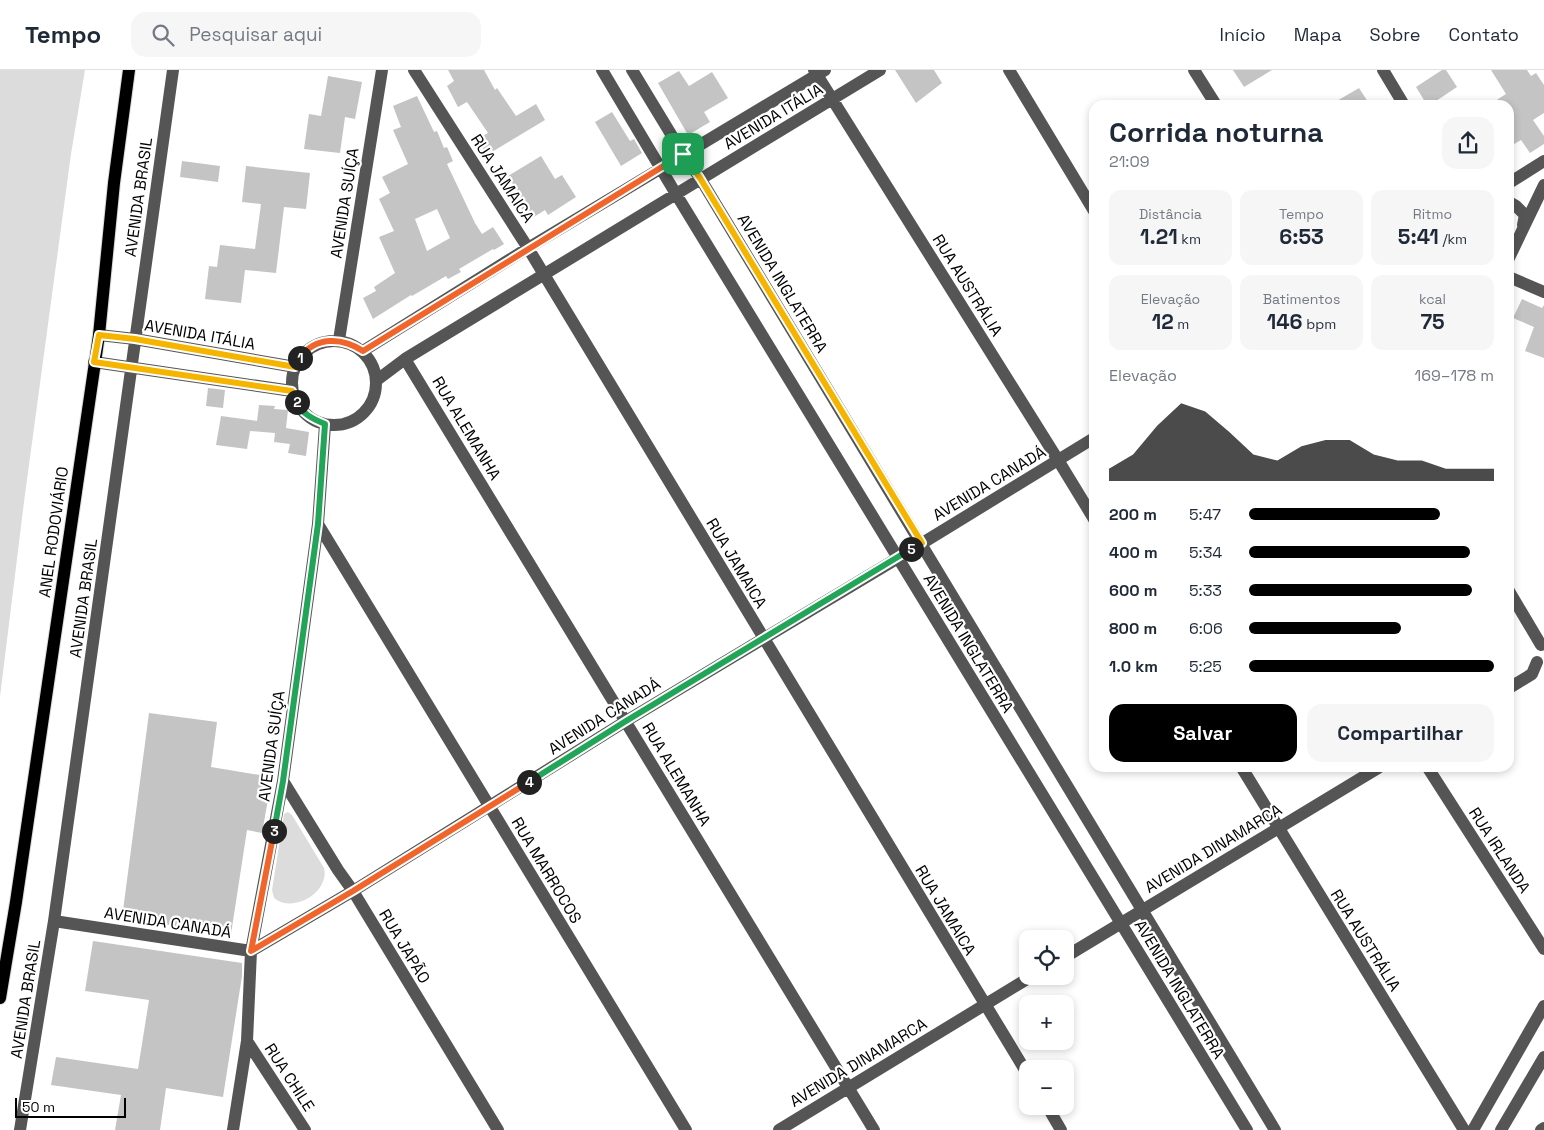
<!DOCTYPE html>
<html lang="pt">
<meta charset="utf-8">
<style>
:root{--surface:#fff;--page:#f6f6f7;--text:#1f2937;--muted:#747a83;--line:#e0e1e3;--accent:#000}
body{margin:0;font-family:"Space Grotesk",sans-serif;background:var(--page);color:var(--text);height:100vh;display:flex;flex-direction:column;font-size:19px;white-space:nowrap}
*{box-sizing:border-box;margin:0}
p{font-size:16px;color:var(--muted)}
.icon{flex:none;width:28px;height:28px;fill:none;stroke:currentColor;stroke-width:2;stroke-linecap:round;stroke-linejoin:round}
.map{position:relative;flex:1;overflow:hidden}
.drawer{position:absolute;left:1089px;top:30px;width:425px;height:672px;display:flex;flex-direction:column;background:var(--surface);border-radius:15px;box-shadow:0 2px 8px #0003}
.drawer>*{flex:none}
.buttons{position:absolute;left:1019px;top:860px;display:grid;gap:10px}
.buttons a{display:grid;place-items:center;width:55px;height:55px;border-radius:10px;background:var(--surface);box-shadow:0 2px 8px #0003;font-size:25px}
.scale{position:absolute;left:15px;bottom:12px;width:111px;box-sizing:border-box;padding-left:5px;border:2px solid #000;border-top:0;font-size:14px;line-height:18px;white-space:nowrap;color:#000;-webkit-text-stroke:4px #fff;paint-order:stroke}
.pin{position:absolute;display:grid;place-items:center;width:42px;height:42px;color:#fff;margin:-21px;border-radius:10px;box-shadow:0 2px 8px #0006}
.km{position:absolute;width:25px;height:25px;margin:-12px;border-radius:50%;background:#222;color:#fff;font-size:14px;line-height:25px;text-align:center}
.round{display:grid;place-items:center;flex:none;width:52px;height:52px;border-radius:15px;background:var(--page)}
.summary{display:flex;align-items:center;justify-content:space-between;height:85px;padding:0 20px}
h1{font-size:28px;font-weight:700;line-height:38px}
.metrics{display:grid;grid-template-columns:repeat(3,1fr);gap:8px;height:85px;padding:5px 20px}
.metrics div{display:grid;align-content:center;border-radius:12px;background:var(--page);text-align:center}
.metrics b{font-size:21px;font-weight:700}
.metrics small{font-size:14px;font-weight:400}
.metrics p{font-size:14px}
.chart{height:140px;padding:10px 20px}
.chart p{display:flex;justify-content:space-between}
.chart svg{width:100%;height:90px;margin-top:5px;fill:var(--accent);opacity:.7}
.cta{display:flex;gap:10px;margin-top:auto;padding:10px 20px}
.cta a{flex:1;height:58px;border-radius:15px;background:var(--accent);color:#fff;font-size:20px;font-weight:700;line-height:58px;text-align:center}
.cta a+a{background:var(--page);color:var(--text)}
ul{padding:0 20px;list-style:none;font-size:16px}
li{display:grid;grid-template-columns:80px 60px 1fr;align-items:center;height:38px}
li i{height:12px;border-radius:6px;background:var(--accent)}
header{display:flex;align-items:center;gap:30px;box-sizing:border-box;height:70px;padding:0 25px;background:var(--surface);border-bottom:1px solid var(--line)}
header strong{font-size:24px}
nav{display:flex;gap:28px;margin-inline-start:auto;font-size:18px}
.search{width:350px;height:45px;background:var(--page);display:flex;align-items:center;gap:12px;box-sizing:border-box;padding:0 18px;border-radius:15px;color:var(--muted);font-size:19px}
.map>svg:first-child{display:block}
.green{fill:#dcdcdc}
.building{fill:#c4c4c4;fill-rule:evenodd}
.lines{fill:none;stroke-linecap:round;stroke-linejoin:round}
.major-casing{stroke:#dbdbdb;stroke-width:14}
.minor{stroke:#555;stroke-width:12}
.major{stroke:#000;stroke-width:12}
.split-1-casing{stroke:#fff;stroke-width:10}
.split-2-casing{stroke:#fff;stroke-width:10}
.split-3-casing{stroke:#fff;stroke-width:10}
.split-4-casing{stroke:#fff;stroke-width:10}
.split-5-casing{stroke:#fff;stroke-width:10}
.split-6-casing{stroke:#fff;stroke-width:10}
.split-1{stroke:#f0652b;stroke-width:6}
.split-2{stroke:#f5b400;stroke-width:6}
.split-3{stroke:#22a559;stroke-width:6}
.split-4{stroke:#f0652b;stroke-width:6}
.split-5{stroke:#22a559;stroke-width:6}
.split-6{stroke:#f5b400;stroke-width:6}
.labels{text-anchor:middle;stroke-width:4.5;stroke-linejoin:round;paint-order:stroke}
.street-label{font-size:16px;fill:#000;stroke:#fff}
</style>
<header>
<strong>Tempo</strong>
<div class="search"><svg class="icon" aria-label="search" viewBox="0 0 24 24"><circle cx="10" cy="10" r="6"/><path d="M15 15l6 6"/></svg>Pesquisar aqui</div>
<nav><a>Início</a><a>Mapa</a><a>Sobre</a><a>Contato</a></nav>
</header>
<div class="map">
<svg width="1544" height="1060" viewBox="0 0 1544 1060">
<rect width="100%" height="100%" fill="#fff"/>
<path class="green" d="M0,0H85L71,84L24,432L0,627Z
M288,742L292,745L324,798C330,822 293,844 274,828L272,820L284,744Z"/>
<path class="building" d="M448,0H484L495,20L497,18L516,46L536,34L545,50L487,85L477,69L488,63L467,32L458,37L447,16L454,11Z
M895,0H934L942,13L916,33Z
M1233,0H1272L1244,17Z
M1442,0H1446L1457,17L1430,35H1427L1416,17Z
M1491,0H1527L1531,6L1536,3L1544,15V43L1533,50L1544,66V74L1530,83L1521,70L1509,77V35H1489L1506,24Z
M679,1L689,16L712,2L728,28L704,42L710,52L688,65L658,13Z
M328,6L362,12L355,49L345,47L340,83L304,79L309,44L321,46Z
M1359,18L1370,35H1330Z
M417,26L434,62L437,61L444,78L447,77L453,91L447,94L475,153L482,164L493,157L504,174L494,180L493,179L459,199L461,202L448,209L446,206L412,226L411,225L373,249L363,228L376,221L374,217L395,203L379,167L394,161L379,129L390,123L382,107L408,94L393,60L401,57L393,36ZM437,139L450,168L427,181L415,149Z
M612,42L630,71L634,69L642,83L621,96L595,52Z
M541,86L555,109L562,105L576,127L548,145L545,140L529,150L516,130L521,127L508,106Z
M182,91L220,96L218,112L180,107Z
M246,96L310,103L306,139L284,137L276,203L245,200L241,233L205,229L209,196L217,197L220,175L255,179L261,134L242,132Z
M1522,229L1542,238L1544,235V288L1525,281L1534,257L1513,248Z
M208,318L225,320L223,338L206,336Z
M259,335L275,336L274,339L288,340L286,358L309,362L306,386L288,383L290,374L274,372L275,363L250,361L247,379L216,375L221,346L257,351Z
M149,643L217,652L211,697L272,707L262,763L247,760L231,864L122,848Z
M93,871L242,893V906L223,1027L166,1018L160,1060H115L121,1025L51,1015L56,987L138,999L149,930L85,921Z"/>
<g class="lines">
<g class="major-casing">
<path id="major" d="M0,928L16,832L99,265L114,113L129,0"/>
</g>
<path class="minor" d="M414,0L528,178L1028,1005
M602,0L676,124L1247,1060
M632,0L683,84L700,108L1275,1060
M814,0L1058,390L1094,449
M1009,0L1094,141
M1194,0L1216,35
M1383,0L1404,35
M1509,113L1544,91
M1509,132L1516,136L1525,145L1523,155
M1509,188L1544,115
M1509,207L1544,222
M99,265L135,269L295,297
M339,270L382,0
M292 313a42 42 0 1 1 84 0a42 42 0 1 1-84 0Z
M363,281L528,178L825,0
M405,289L874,1060
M94,292L292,321
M377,310L405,289L880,0
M318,454L686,1060
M1509,521L1541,575
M1509,618L1532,604L1537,592
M1242,698L1464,1060
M1428,698L1544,879
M283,711L338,800L353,821L498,1060
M54,851L251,881L353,821L626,651L898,488L1094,368
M1065,887L1378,698
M247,971L305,1060
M1047,1036L1061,1060
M20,1060L54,851L173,0
M233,1060L247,971L251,881L283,711L318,454L325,355
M779,1060L1032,906
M1473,1060L1544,936
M1501,1060L1544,987
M1541,1060L1544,1058"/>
<use href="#major" class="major"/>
</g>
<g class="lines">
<g class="split-1-casing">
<path id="split-1" d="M300,288C315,266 342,267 363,281L683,84"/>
</g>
<g class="split-2-casing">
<path id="split-2" d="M297,332L292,321L94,292L99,265L135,269L295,297L300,288"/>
</g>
<g class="split-3-casing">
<path id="split-3" d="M274,761L283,711L318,454L325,354C313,349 302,344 297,332"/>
</g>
<g class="split-4-casing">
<path id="split-4" d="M274,761L251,881L353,821L529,712"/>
</g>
<g class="split-5-casing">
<path id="split-5" d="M529,712L626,651L911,479"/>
</g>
<g class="split-6-casing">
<path id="split-6" d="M683,84L700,108L922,473L911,479"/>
</g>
<use href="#split-1" class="split-1"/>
<use href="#split-2" class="split-2"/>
<use href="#split-3" class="split-3"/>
<use href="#split-4" class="split-4"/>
<use href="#split-5" class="split-5"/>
<use href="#split-6" class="split-6"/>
</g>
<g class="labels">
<g class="street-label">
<text transform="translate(773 46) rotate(-31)" y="6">AVENIDA ITÁLIA</text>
<text transform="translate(503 108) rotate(57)" y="6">RUA JAMAICA</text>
<text transform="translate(138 127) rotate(-82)" y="6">AVENIDA BRASIL</text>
<text transform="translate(344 133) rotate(-81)" y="6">AVENIDA SUÍÇA</text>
<text transform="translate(783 213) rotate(59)" y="6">AVENIDA INGLATERRA</text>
<text transform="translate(968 215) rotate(58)" y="6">RUA AUSTRÁLIA</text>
<text transform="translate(200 264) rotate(10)" y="6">AVENIDA ITÁLIA</text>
<text transform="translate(467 358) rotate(59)" y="6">RUA ALEMANHA</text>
<text transform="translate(989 413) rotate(-31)" y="6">AVENIDA CANADÁ</text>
<text transform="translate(53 462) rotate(-82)" y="6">ANEL RODOVIÁRIO</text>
<text transform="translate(737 493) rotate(59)" y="6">RUA JAMAICA</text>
<text transform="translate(83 528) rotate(-82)" y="6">AVENIDA BRASIL</text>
<text transform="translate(969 573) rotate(59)" y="6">AVENIDA INGLATERRA</text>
<text transform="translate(604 646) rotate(-32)" y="6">AVENIDA CANADÁ</text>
<text transform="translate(271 676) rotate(-82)" y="6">AVENIDA SUÍÇA</text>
<text transform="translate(677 704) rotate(59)" y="6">RUA ALEMANHA</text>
<text transform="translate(1213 778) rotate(-31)" y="6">AVENIDA DINAMARCA</text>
<text transform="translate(1500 780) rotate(57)" y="6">RUA IRLANDA</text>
<text transform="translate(547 800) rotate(59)" y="6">RUA MARROCOS</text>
<text transform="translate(946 840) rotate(59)" y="6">RUA JAMAICA</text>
<text transform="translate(168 852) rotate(9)" y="6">AVENIDA CANADÁ</text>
<text transform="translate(1366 870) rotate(58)" y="6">RUA AUSTRÁLIA</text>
<text transform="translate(405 876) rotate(59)" y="6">RUA JAPÃO</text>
<text transform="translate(1180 919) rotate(59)" y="6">AVENIDA INGLATERRA</text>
<text transform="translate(25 929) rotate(-81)" y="6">AVENIDA BRASIL</text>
<text transform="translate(858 992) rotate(-31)" y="6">AVENIDA DINAMARCA</text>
<text transform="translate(290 1007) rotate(57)" y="6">RUA CHILE</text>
</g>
</g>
</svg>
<div class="buttons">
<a><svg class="icon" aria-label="locate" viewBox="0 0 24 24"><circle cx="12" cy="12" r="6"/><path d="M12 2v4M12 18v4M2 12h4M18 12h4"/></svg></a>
<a>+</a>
<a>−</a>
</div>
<div class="scale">50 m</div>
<div class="pin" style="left:683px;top:84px;background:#1e9e55"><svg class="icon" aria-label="arrive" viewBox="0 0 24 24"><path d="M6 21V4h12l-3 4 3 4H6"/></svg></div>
<b class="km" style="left:300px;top:288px">1</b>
<b class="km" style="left:297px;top:332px">2</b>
<b class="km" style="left:274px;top:761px">3</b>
<b class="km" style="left:529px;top:712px">4</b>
<b class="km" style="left:911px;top:479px">5</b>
<section class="drawer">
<div class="summary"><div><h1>Corrida noturna</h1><p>21:09</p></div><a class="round"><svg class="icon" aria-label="share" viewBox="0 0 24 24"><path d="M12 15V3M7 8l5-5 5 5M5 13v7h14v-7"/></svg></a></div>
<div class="metrics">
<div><p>Distância</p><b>1.21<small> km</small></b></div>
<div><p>Tempo</p><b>6:53</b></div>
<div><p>Ritmo</p><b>5:41<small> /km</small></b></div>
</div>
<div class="metrics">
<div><p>Elevação</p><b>12<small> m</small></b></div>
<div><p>Batimentos</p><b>146<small> bpm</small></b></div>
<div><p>kcal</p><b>75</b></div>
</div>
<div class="chart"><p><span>Elevação</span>169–178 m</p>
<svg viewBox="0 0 160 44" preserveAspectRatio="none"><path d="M0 44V38L10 31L20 17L30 6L40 10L50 20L60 31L70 34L80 27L90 24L100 24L110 31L120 34L130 34L140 38L150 38L160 38V44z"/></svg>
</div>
<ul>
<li><b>200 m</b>5:47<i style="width:78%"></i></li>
<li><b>400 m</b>5:34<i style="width:90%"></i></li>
<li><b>600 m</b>5:33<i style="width:91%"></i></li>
<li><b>800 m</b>6:06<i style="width:62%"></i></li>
<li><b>1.0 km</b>5:25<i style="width:100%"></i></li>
</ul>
<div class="cta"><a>Salvar</a><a>Compartilhar</a></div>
</section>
</div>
